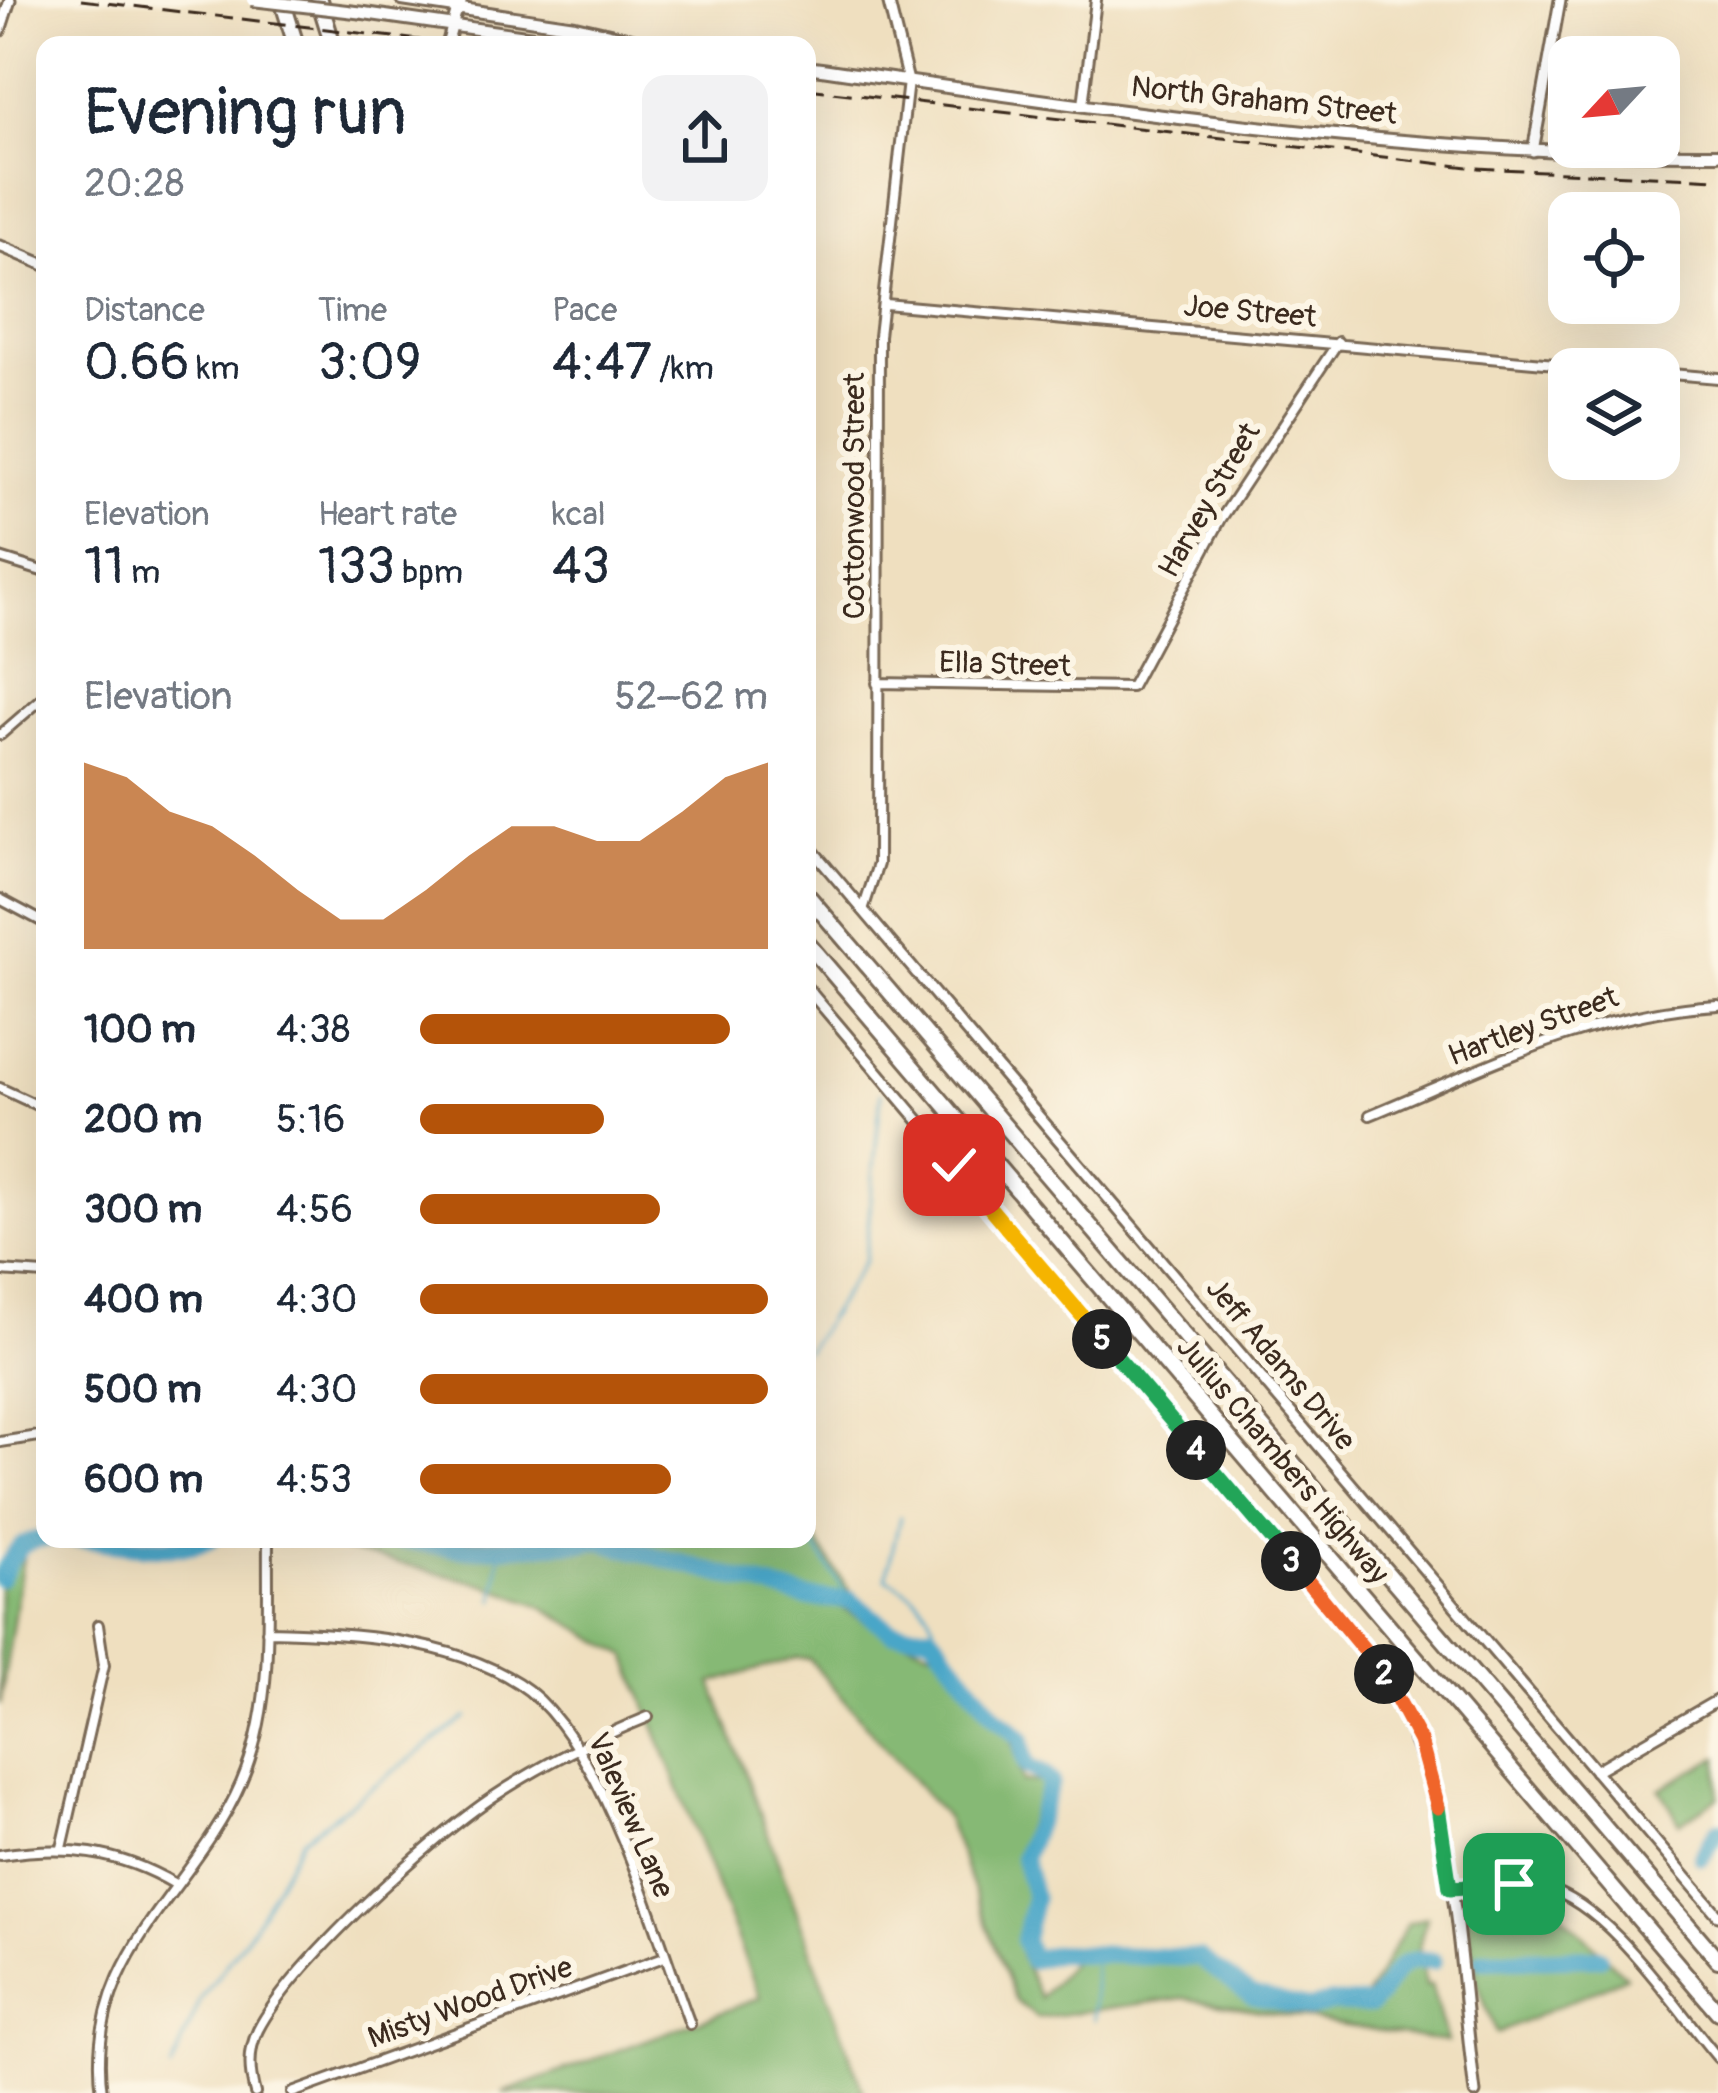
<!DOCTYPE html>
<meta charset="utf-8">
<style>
:root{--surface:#fff;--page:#f2f2f3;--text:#1f2937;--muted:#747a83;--accent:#b45309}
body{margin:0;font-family:Pangolin,sans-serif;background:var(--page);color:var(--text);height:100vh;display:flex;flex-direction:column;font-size:45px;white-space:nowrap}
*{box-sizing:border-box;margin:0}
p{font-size:39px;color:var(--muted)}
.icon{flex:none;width:66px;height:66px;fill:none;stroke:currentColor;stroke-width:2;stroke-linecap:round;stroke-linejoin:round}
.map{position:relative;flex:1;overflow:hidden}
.panel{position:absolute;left:36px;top:36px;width:780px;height:1512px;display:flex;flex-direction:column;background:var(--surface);border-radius:24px;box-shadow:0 12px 48px #0002}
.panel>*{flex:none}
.needle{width:78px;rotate:244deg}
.fabs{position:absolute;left:1548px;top:36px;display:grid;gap:24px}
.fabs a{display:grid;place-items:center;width:132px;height:132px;border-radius:24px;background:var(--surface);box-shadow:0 12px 48px #0002;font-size:60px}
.pin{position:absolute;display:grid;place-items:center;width:102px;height:102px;color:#fff;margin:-51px;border-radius:24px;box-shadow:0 6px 18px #0006}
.km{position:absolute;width:60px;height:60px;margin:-30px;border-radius:50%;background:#222;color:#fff;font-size:33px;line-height:60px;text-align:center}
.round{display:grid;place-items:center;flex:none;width:126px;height:126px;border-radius:24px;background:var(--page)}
.overview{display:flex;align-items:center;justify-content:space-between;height:204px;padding:0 48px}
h1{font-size:66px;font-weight:600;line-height:90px}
.stats{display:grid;grid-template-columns:repeat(3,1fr);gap:18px;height:204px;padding:12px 48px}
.stats div{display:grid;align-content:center}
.stats b{font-size:51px;font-weight:600}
.stats small{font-size:33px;font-weight:400}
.stats p{font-size:33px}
.chart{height:336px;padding:24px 48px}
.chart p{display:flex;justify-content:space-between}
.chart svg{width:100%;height:216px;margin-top:12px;fill:var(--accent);opacity:.7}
ul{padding:0 48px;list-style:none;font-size:39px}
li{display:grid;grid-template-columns:192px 144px 1fr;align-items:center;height:90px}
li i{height:30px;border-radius:15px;background:var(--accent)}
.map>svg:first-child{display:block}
.forest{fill:#86b974;stroke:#607249;stroke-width:3}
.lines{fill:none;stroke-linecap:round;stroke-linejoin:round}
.stream{stroke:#4aa6c8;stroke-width:3}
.river{stroke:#4aa6c8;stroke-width:18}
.minor-casing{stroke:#7a6956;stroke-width:14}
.tertiary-casing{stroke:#7a6956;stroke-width:15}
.secondary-casing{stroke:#7a6956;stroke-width:16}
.motorway-casing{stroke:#7a6956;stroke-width:20}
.minor{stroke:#fff;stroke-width:8}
.tertiary{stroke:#fff;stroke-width:9}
.secondary{stroke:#fff;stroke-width:10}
.motorway{stroke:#fff;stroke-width:14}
.rail{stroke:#3b2a1e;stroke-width:3;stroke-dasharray:18 9;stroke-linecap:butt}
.secondary-bridge-casing{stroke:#7a6956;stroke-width:16;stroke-linecap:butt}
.secondary-bridge{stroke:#fff;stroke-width:10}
.split-1-casing{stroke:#fff;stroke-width:24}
.split-2-casing{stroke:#fff;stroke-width:24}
.split-3-casing{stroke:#fff;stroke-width:24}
.split-4-casing{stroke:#fff;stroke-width:24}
.split-5-casing{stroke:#fff;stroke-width:24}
.split-6-casing{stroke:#fff;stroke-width:24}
.split-7-casing{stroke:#fff;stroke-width:24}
.split-1{stroke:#22a559;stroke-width:15}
.split-2{stroke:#f0652b;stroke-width:15}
.split-3{stroke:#f0652b;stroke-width:15}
.split-4{stroke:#22a559;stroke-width:15}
.split-5{stroke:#22a559;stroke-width:15}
.split-6{stroke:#f5b400;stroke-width:15}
.split-7{stroke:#f5b400;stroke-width:15}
.labels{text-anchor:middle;stroke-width:12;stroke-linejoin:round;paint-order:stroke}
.street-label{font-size:30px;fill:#3b2a1e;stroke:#fcf5e5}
</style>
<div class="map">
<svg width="1718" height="2093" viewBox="0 0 1718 2093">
<rect width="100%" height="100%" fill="#fcf5e5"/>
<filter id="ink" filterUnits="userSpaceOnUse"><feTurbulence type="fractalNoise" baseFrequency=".00833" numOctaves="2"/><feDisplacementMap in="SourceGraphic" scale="24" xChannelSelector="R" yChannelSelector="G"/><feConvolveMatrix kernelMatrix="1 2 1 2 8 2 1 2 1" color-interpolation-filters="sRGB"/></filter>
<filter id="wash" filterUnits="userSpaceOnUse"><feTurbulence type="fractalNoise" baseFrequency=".004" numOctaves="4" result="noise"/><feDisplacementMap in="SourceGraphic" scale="48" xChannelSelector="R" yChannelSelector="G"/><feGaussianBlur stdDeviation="2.7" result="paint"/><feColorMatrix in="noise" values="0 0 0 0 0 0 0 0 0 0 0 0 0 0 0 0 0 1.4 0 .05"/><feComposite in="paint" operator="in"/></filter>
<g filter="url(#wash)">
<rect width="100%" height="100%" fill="#efdfbf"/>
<path class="forest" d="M807,1526L855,1600L841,1607L884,1633L939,1652L1011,1737L1023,1782L1044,1781C1028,1826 1006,1855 1034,1899L1020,1954L1040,1998L1076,1957L1098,1961L1161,1955L1210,1964L1250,1992L1303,2009L1333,2001L1360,2007L1407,1924L1426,1917L1419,1948L1425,1986L1431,1985L1447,2042L1183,1998L1037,2018L1016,2001L946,1818L809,1659L796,1658L712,1683L864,2093H503L760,1998L627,1656L537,1604L484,1584L343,1550L333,1539H807Z
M25,1545L0,1705V1563Z
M1718,1757V1798L1680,1823L1660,1789Z
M1485,1899L1557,1909L1626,1976L1496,2034L1477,1982L1467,1910Z"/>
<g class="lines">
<path class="stream" d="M807,1351L865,1260L881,1093
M900,1517L886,1578C909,1590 931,1605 936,1632L931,1634
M807,1534L850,1600
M0,1576H1
M495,1600L501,1546
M1094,2020V1958
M171,2070L201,1999L253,1927L302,1839L467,1717"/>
<path class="river" d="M387,1539L467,1549L601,1541L807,1598L850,1600L892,1632L931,1634L996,1717L1022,1739C1025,1785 1032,1757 1051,1783L1023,1858L1034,1897L1024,1940L1031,1960L1057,1953L1199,1958L1251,1995L1309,2009L1330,2003L1371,2005C1393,1983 1393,1953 1433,1961
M0,1578C6,1568 13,1553 22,1546C56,1521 156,1564 211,1539
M1702,1857L1718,1830
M1483,1960L1599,1957"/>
</g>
</g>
<g filter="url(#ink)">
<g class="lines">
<g class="minor-casing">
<path id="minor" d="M1083,105L1096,0
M885,304L1612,369
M1659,373L1718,378
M0,558L45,572
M877,683L1131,687L1221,519L1338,342
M0,735L45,696
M0,899L45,923
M863,910L878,864L879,336L908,81
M0,1088L45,1109
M1370,1115C1486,1067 1591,1012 1718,1005
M0,1271L45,1274
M0,1442L45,1435
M267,1631C349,1633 447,1638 518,1683C602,1735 654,1930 690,2024
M62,1848L104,1665L98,1625
M0,1855C66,1845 117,1850 175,1884
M1451,1887C1482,1885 1515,1880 1545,1888C1610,1905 1675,2008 1718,2058
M102,2093C83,1955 194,1892 241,1783C274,1706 267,1621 268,1539
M255,2093C249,2072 248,2050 258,2030C292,1964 430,1839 493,1797C542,1764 594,1739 648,1717
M292,2093L664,1957"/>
</g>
<g class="tertiary-casing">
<path id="tertiary" d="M888,0L908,81
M0,31L10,0
M447,45L457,9
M1533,151L1560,0
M0,246L45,265
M807,844L1718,1915
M807,988L1363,1646C1459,1776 1455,1938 1475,2093
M1595,1771L1718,1700"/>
</g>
<g class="secondary-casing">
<path id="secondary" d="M402,0L575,26L657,45
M364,13L589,45
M807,67C1108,110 1413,156 1718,154"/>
</g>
<g class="motorway-casing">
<path id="motorway" d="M282,0L296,45
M319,0L333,45
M457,9L459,0
M807,895L1718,1960
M807,943L1718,2012"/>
</g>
<use href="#minor" class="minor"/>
<use href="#tertiary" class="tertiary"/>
<use href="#secondary" class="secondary"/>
<use href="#motorway" class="motorway"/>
<path class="rail" d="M81,0L461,45
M807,89L1476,168L1718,179"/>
<g class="secondary-bridge-casing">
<path id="secondary-bridge" d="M252,0L364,13"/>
</g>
<use href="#secondary-bridge" class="secondary-bridge"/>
</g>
</g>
<g class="lines" filter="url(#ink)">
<g class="split-1-casing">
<path id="split-1" d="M1438,1807L1450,1888L1514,1884"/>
</g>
<g class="split-2-casing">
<path id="split-2" d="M1384,1674L1420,1741L1438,1807"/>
</g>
<g class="split-3-casing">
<path id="split-3" d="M1291,1561L1384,1674"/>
</g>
<g class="split-4-casing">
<path id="split-4" d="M1196,1450L1291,1561"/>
</g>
<g class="split-5-casing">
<path id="split-5" d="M1102,1339L1196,1450"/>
</g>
<g class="split-6-casing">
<path id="split-6" d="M1007,1228L1102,1339"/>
</g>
<g class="split-7-casing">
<path id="split-7" d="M954,1165L1007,1228"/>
</g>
<use href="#split-1" class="split-1"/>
<use href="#split-2" class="split-2"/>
<use href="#split-3" class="split-3"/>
<use href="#split-4" class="split-4"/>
<use href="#split-5" class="split-5"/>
<use href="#split-6" class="split-6"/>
<use href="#split-7" class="split-7"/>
</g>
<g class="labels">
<g class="street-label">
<text transform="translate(1264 100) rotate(6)" y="10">North Graham Street</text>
<text transform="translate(1250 311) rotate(5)" y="10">Joe Street</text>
<text transform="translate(854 496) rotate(-90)" y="10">Cottonwood Street</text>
<text transform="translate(1209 500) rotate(-60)" y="10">Harvey Street</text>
<text transform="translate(1005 664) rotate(2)" y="10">Ella Street</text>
<text transform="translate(1533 1026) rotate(-20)" y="10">Hartley Street</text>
<text transform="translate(1281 1364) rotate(50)" y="10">Jeff Adams Drive</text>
<text transform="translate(1283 1460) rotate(50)" y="10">Julius Chambers Highway</text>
<text transform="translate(631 1815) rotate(67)" y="10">Valeview Lane</text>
<text transform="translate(470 2002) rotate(-20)" y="10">Misty Wood Drive</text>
</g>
</g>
</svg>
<div class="fabs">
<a><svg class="needle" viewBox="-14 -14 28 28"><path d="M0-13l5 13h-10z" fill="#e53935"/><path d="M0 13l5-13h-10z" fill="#747a83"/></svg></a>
<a><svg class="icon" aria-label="locate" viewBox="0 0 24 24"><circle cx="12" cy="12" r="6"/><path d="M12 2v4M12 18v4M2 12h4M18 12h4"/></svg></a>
<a><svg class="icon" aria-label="layers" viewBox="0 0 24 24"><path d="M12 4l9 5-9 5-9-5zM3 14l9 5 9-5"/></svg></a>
</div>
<div class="pin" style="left:1514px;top:1884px;background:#1e9e55"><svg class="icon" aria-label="arrive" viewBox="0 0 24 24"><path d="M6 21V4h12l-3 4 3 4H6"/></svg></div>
<div class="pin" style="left:954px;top:1165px;background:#d93025"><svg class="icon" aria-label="check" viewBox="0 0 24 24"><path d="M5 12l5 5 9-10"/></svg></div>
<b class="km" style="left:1384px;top:1674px">2</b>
<b class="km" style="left:1291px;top:1561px">3</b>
<b class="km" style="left:1196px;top:1450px">4</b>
<b class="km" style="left:1102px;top:1339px">5</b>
<section class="panel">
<div class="overview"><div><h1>Evening run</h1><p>20:28</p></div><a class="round"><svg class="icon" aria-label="share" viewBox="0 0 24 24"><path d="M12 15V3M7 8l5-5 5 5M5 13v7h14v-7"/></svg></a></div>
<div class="stats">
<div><p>Distance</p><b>0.66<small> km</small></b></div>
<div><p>Time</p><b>3:09</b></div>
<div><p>Pace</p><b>4:47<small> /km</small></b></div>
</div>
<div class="stats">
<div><p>Elevation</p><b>11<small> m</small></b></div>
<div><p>Heart rate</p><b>133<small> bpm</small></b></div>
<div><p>kcal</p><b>43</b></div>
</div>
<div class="chart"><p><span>Elevation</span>52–62 m</p>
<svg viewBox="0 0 160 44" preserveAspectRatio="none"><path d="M0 44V6L10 9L20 16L30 19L40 25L50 32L60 38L70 38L80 32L90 25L100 19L110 19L120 22L130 22L140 16L150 9L160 6V44z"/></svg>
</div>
<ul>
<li><b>100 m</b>4:38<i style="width:89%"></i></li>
<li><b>200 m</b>5:16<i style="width:53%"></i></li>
<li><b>300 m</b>4:56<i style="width:69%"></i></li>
<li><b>400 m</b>4:30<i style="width:100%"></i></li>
<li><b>500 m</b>4:30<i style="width:100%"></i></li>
<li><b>600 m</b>4:53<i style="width:72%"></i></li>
</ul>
</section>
</div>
